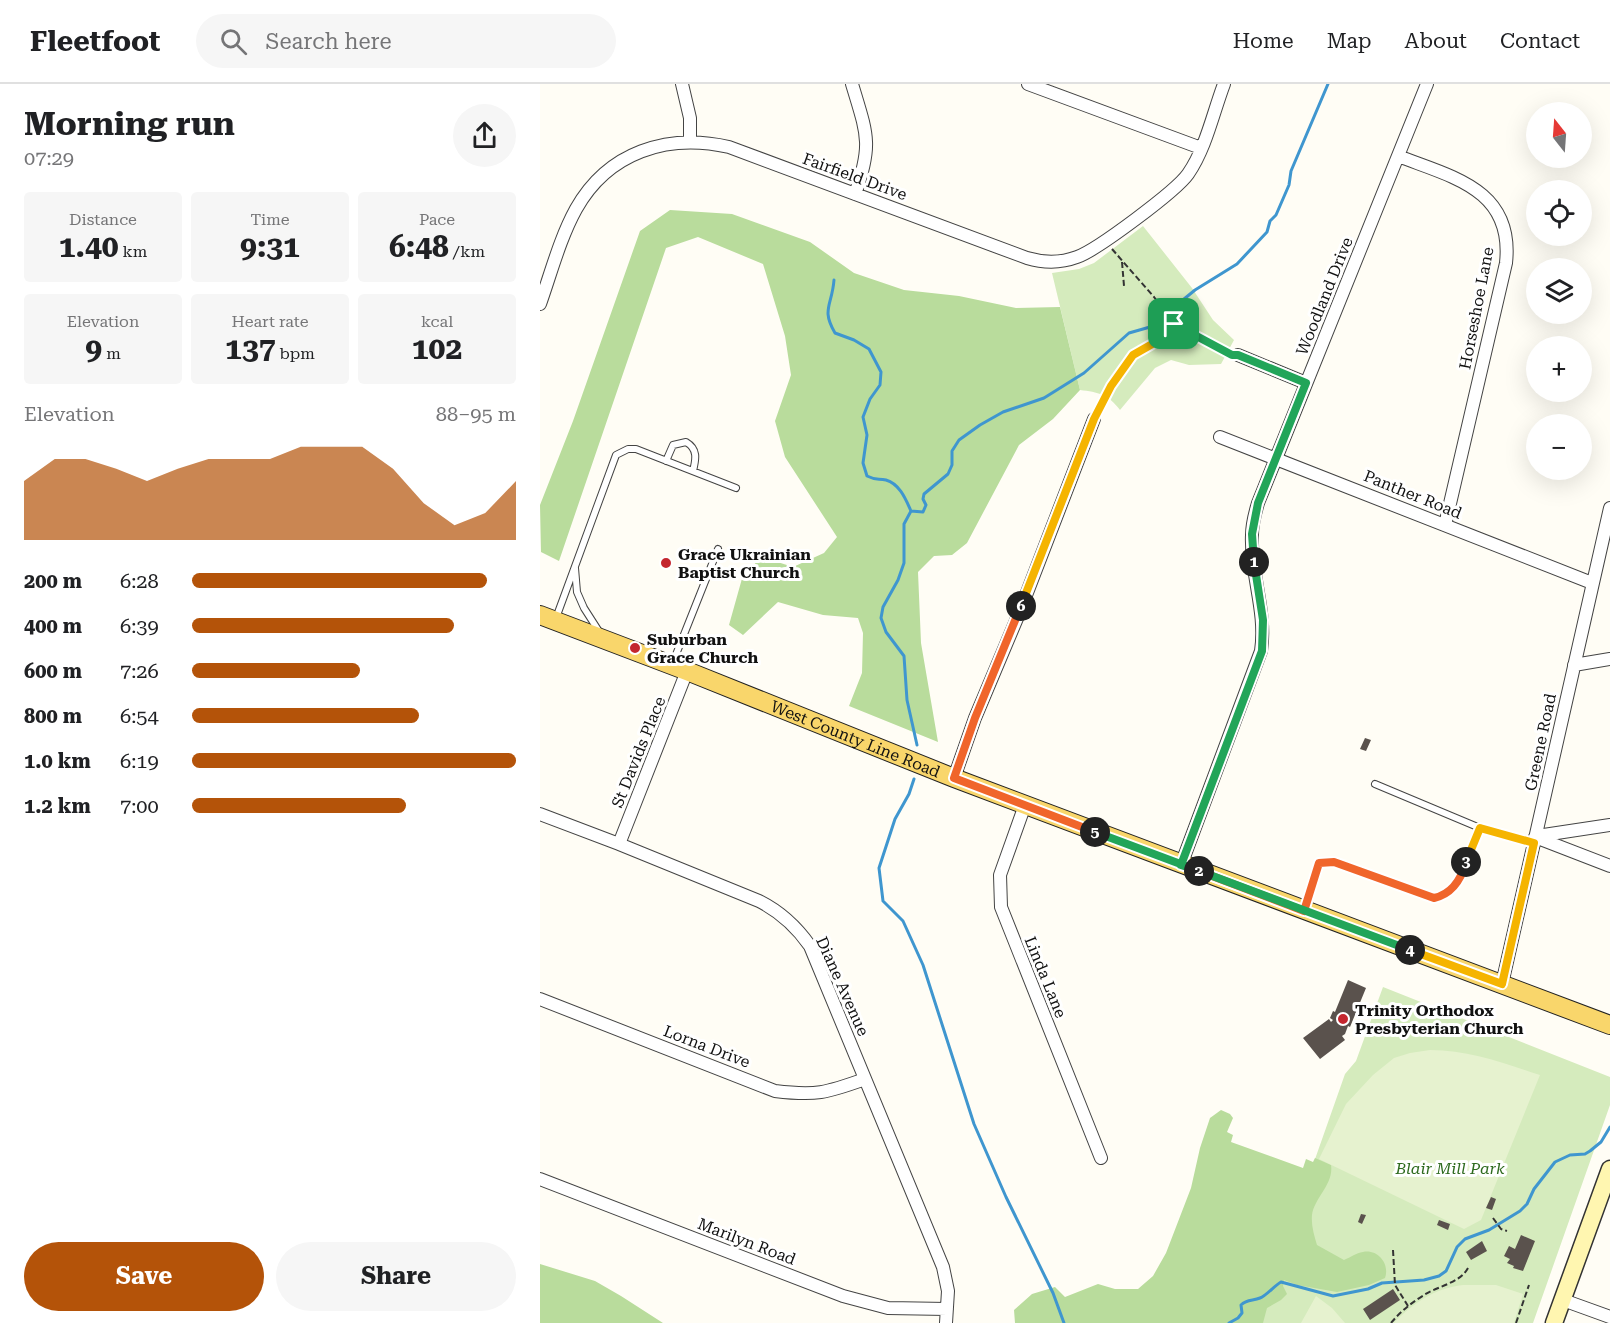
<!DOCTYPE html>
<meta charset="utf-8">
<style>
:root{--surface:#fff;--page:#f6f6f6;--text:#202124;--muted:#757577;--line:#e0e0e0;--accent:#b45309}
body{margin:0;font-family:"Roboto Serif",serif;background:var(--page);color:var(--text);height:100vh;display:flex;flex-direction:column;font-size:22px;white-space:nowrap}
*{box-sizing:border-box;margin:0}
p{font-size:20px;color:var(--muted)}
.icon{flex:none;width:33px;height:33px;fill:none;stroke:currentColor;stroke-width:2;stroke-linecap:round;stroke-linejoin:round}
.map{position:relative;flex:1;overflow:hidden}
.side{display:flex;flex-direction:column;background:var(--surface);width:540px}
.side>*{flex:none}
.needle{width:39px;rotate:343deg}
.controls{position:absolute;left:986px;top:18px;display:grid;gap:12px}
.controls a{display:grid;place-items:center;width:66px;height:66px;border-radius:50%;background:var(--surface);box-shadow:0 6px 24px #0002;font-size:30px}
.pin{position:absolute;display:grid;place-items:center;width:51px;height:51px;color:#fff;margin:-26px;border-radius:12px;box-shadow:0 3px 9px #0006}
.km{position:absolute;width:30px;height:30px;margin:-15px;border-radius:50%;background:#222;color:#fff;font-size:16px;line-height:30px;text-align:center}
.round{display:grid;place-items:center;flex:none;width:63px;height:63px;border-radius:32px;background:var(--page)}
.summary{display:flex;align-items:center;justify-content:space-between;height:102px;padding:0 24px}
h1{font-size:33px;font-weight:700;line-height:45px}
.figures{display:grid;grid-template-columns:repeat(3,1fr);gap:9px;height:102px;padding:6px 24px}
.figures div{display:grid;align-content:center;border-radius:6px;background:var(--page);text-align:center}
.figures b{font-size:30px;font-weight:700}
.figures small{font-size:16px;font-weight:400}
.figures p{font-size:16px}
.chart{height:168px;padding:12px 24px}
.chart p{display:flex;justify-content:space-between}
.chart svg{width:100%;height:108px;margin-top:6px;fill:var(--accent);opacity:.7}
.button{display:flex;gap:12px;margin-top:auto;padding:12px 24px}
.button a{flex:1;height:69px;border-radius:36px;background:var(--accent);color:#fff;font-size:24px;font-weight:700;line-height:69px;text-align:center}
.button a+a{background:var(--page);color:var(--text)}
ul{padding:0 24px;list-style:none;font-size:20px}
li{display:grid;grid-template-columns:96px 72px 1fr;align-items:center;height:45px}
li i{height:15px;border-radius:8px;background:var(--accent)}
header{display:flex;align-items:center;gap:36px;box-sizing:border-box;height:84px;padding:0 30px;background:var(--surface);border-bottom:2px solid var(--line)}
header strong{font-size:28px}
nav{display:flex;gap:33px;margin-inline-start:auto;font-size:21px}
.search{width:420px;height:54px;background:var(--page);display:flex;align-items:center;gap:15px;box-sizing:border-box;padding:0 21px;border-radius:33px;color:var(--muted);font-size:22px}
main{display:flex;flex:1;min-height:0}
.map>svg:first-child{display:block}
.green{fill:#d5ebbd}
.forest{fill:#b9dc9c}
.pitch{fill:#e6f2cf}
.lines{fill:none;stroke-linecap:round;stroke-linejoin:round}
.stream{stroke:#3f96cf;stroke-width:3}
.building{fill:#5a524d}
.service-casing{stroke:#444;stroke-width:8}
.minor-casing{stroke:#444;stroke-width:14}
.secondary-casing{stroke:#333;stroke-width:19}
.primary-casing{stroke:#222;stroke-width:20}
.path{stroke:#333;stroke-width:2;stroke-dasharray:6 3;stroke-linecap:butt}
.service{stroke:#fff;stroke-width:6}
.minor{stroke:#fff;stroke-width:12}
.secondary{stroke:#fff6b0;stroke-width:16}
.primary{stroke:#f9d66b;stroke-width:18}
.split-1-casing{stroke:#fff;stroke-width:12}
.split-2-casing{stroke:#fff;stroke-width:12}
.split-3-casing{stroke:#fff;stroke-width:12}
.split-4-casing{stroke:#fff;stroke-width:12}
.split-5-casing{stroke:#fff;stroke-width:12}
.split-6-casing{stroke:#fff;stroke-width:12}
.split-7-casing{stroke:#fff;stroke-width:12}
.split-1{stroke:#22a559;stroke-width:8}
.split-2{stroke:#22a559;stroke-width:8}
.split-3{stroke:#f0652b;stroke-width:8}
.split-4{stroke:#f5b400;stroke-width:8}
.split-5{stroke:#22a559;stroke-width:8}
.split-6{stroke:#f0652b;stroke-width:8}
.split-7{stroke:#f5b400;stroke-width:8}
.poi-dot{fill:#c4262e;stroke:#fff;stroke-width:2}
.labels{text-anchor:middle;stroke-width:6;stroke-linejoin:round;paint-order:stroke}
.street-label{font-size:16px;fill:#111;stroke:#fff}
.poi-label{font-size:16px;font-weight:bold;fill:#111;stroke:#fff;text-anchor:start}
.park-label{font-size:16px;font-style:italic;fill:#2f6b1f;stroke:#fff}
</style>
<header>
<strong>Fleetfoot</strong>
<div class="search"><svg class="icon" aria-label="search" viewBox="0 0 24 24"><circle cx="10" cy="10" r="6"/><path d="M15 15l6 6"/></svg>Search here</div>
<nav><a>Home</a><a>Map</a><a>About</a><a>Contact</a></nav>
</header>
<main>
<section class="side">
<div class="summary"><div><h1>Morning run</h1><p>07:29</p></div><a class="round"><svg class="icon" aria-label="share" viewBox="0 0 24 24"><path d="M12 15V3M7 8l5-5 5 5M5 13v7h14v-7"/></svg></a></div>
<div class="figures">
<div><p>Distance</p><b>1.40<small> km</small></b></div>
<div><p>Time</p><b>9:31</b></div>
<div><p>Pace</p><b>6:48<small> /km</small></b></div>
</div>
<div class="figures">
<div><p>Elevation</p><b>9<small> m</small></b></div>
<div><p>Heart rate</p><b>137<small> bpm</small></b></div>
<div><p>kcal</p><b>102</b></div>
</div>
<div class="chart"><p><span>Elevation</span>88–95 m</p>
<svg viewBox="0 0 160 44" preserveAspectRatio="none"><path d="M0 44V20L10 11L20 11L30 15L40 20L50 15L60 11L70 11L80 11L90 6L100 6L110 6L120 15L130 29L140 38L150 33L160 20V44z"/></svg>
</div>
<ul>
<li><b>200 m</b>6:28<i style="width:91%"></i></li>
<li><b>400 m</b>6:39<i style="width:81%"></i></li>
<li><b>600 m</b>7:26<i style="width:52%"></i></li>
<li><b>800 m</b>6:54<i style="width:70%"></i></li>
<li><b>1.0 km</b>6:19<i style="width:100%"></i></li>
<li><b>1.2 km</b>7:00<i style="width:66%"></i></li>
</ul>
<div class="button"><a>Save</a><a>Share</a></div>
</section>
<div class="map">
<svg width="1070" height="1239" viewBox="0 0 1070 1239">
<rect width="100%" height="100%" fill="#fffdf5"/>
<path class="green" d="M603,142L652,204L673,236L694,256L681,280L649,281L631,276L615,284L580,326C569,311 558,308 540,306L512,189L539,185L554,179Z
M843,903L1070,993V1021L993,1239H708L774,1078L805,990L816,977Z"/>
<path class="forest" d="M130,126L192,130L270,158L314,189L364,206L419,212L476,224L520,223L540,306L513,335L479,361L427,459L412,471L394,472L378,488L381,559L398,658L309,622L322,589L323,549L318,534L283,531L238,518L203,551L189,541L203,491L222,473L253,483L284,469L297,453L245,373L235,337L251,291L245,252L223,180L158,153L126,164L19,477L1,468L0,421L33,337L100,147Z
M681,1026L690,1030L693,1034L687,1048L693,1051L691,1058L763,1084L766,1075L773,1078L775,1074L791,1081C794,1100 774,1114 772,1131C771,1141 774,1151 777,1161L804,1176C811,1173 816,1169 823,1168C838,1165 850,1180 845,1194L829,1201L797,1208L757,1201L744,1196L743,1202L747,1210L741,1216L727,1224L723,1239H475L474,1226L492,1210L515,1203L525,1213L558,1200L575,1205H598L613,1192L626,1169L651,1104L660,1064L670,1034Z
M0,1180L55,1197L81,1212L123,1239H0Z"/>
<path class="pitch" d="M890,966C929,966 963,979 1000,991L941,1136L924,1145L779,1075L806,1020L833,991L854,974L870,969Z
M923,1201H956L983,1210L974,1239H854C873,1219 895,1204 923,1201Z
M776,1212L792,1224L805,1239H761Z"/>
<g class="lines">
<path class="stream" d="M294,196C292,222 281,225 295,249L314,256L329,265L341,288L340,301L330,315L323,333L327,351L323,379L327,392C337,397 338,394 346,396C360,400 366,416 371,427L364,440V479L358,496L343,523L341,534L346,548L364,572L367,616L377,661
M371,427L383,428L386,421L383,415L384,410L408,390L412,381V367L419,356L440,341L463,328L504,314L544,289L589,249L610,243L655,206L697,180L727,148L730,137L736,131L749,101L751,87L788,0
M374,695L369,710L355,735L339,784L343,817L363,837L383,881L434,1040L466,1113L513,1209L524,1239
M689,1239L698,1234L702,1229L701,1221C707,1215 713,1217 720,1214C726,1212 734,1202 741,1198L793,1212L828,1205L842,1199L884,1196L899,1192L906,1187L917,1163L925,1155L949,1146L980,1127L987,1120L994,1105L1015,1078L1030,1071L1045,1070L1050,1067L1061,1058L1070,1043"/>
</g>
<path class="building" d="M825,654L831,656L826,667L820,665Z
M808,896L826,904L810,943L808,942L805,950L802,952L805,956L780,975L763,954L789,935L791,938L793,936L790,934L793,927L795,928Z
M951,1113L956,1115L952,1126L946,1124Z
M821,1130L826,1131L822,1140L818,1138Z
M899,1136L910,1140L908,1146L897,1141Z
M981,1151L995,1157L983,1187L973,1184L974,1182L967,1179L970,1175L964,1172L969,1162L975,1165Z
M942,1157L947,1167L931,1176L926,1168Z
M853,1205L860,1216L830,1236L823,1225Z"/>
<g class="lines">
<g class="service-casing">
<path id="service" d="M126,377L133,361L146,358C158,365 156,375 153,387
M35,484L37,508L44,524L60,549
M16,534L76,371L88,365H96L196,404
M133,578L178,465
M835,700L940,744
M765,823L779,779L794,778L894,814C925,807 928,769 940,744L994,759"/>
</g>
<g class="minor-casing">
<path id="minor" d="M142,0L150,34V57
M312,0C327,50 333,60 315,110
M488,0L661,64
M858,72C912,93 974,105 966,179L905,441
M0,220C11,189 20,154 36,125C68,68 127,49 189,63L487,174C504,179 521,179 537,173C557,166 636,107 648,90C666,64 673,29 684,0
M698,271L766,299
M680,353L1052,499
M1034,581L1070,575
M414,694L435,634L478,532L554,335
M485,721L460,791L461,823L561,1074
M0,730L79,760L219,817C241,828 256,842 270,862L403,1183L408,1207L406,1239
M997,752L1070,741
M995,753L1070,782
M79,760L147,587
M641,781L721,567C727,527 710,490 712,451C712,440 715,429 718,419L887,0
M962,900L1070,424
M0,915L235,1007C276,1012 286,1009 325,995
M0,1095L303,1212L348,1224L407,1225
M1023,1216L1070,1233"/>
</g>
<g class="secondary-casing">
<path id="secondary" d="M1014,1239L1070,1085"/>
</g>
<g class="primary-casing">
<g id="primary">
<path id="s1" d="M0,531L147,587L414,694L1070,941"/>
</g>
</g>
<path class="path" d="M572,165L614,213L634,239L688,270
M582,178L584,202
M559,325C568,307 577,285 592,272C607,258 622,259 634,239
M953,1134L961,1145L967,1147
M853,1166L855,1201L868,1222
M851,1239C860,1228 871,1219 884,1211C898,1202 920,1199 928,1184
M976,1239L989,1201"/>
<use href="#service" class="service"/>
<use href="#minor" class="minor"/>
<use href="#secondary" class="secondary"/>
<use href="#primary" class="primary"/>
</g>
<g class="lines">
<g class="split-1-casing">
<path id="split-1" d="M634,240L692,271H698L766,299L718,419L712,450L714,478"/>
</g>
<g class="split-2-casing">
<path id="split-2" d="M659,787L641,781L722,567L723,536L714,478"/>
</g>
<g class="split-3-casing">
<path id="split-3" d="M659,787L764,827L779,779L794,778L894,814C912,810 921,796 926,778"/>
</g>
<g class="split-4-casing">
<path id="split-4" d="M870,866L962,900L994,759L940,744L926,778"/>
</g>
<g class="split-5-casing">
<path id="split-5" d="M555,748L870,866"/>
</g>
<g class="split-6-casing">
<path id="split-6" d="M481,522L435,634L414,694L555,748"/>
</g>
<g class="split-7-casing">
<path id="split-7" d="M481,522L554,335L571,302L593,271L621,255L634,240"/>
</g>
<use href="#split-1" class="split-1"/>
<use href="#split-2" class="split-2"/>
<use href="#split-3" class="split-3"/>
<use href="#split-4" class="split-4"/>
<use href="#split-5" class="split-5"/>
<use href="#split-6" class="split-6"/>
<use href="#split-7" class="split-7"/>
</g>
<g class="poi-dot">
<circle cx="126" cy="479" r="6"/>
<circle cx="95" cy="564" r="6"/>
<circle cx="803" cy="935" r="6"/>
</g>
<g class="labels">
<g class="street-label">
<text transform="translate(315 92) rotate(20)" y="6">Fairfield Drive</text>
<text transform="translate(784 212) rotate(-68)" y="6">Woodland Drive</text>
<text transform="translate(936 224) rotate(-79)" y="6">Horseshoe Lane</text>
<text transform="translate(873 410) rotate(22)" y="6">Panther Road</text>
<text dy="6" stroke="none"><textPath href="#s1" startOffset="339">West County Line Road</textPath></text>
<text transform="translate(1000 658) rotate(-78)" y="6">Greene Road</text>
<text transform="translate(98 668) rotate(-68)" y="6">St Davids Place</text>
<text transform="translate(506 893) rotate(68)" y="6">Linda Lane</text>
<text transform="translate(303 902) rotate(66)" y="6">Diane Avenue</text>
<text transform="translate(167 962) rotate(21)" y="6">Lorna Drive</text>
<text transform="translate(207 1157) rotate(21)" y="6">Marilyn Road</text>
</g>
<g class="poi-label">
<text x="138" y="476">Grace Ukrainian<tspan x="138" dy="18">Baptist Church</tspan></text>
<text x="107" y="561">Suburban<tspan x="107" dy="18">Grace Church</tspan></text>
<text x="815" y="932">Trinity Orthodox<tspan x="815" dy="18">Presbyterian Church</tspan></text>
</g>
<g class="park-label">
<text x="910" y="1090">Blair Mill Park</text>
</g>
</g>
</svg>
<div class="controls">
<a><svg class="needle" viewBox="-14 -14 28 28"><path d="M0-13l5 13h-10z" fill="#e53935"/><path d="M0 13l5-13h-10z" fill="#757577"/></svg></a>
<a><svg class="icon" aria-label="locate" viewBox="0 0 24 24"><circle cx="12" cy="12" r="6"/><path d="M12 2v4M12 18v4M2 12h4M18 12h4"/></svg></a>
<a><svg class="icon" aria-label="layers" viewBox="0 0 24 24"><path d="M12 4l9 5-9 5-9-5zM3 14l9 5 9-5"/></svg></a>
<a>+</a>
<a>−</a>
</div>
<div class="pin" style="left:634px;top:240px;background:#1e9e55"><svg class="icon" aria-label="arrive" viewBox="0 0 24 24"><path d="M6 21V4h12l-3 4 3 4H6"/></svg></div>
<b class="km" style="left:714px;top:478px">1</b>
<b class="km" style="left:659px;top:787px">2</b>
<b class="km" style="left:926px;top:778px">3</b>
<b class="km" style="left:870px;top:866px">4</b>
<b class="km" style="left:555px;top:748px">5</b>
<b class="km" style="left:481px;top:522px">6</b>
</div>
</main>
